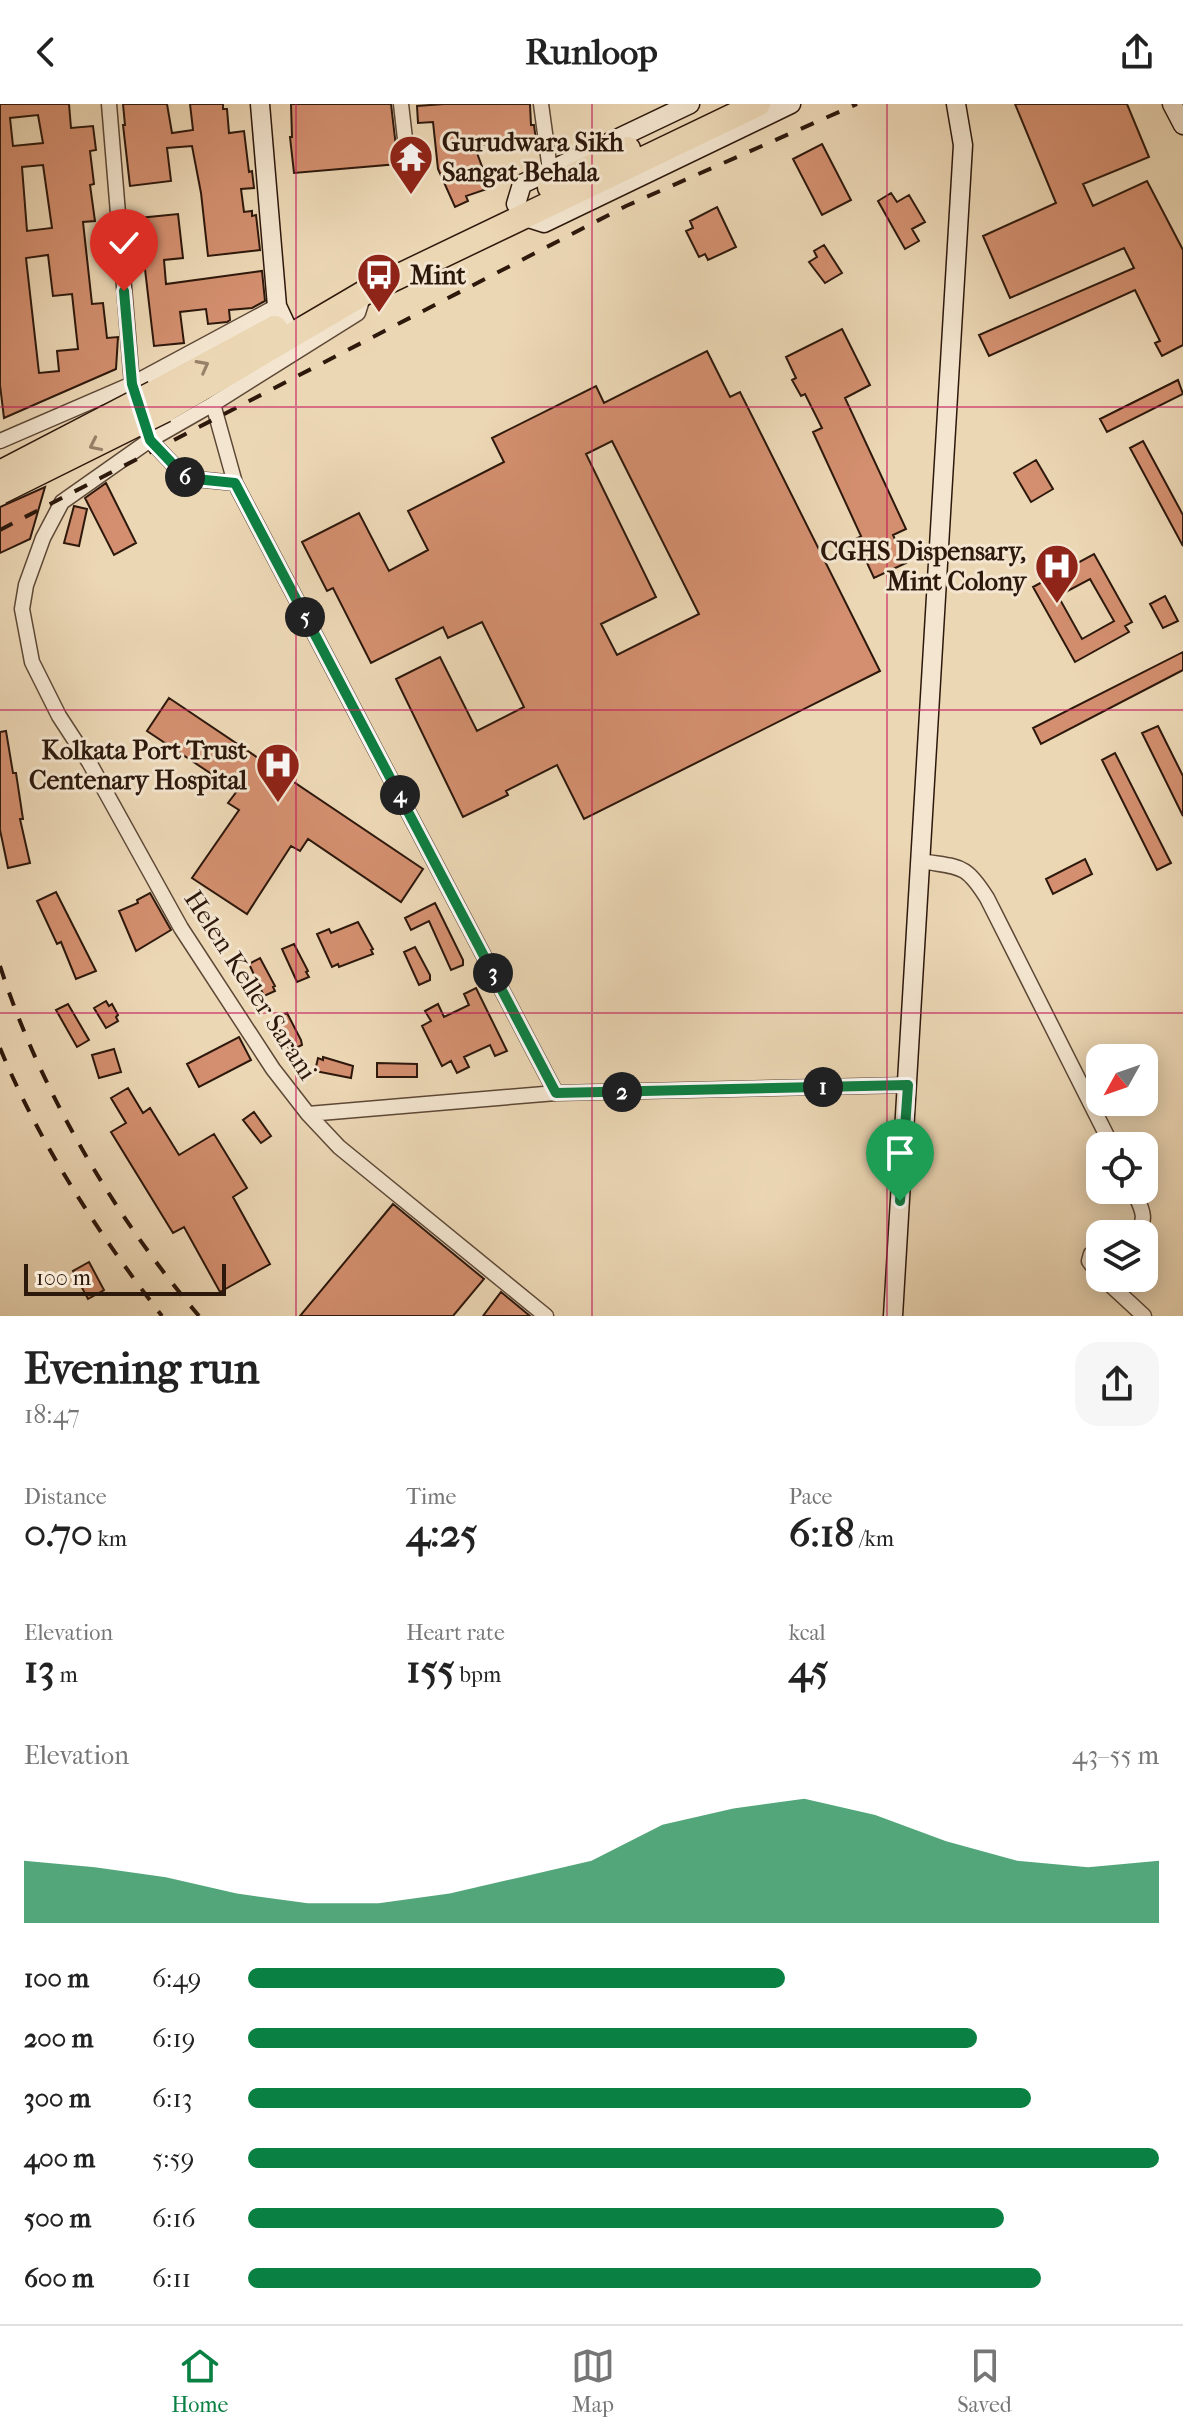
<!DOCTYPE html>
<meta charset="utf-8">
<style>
:root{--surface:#fff;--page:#f6f6f6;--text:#222;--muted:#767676;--line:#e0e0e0;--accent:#0b8043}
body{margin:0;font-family:"IM FELL French Canon",serif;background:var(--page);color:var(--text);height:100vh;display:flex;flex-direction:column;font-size:30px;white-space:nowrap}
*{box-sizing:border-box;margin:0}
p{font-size:26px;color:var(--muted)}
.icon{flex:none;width:44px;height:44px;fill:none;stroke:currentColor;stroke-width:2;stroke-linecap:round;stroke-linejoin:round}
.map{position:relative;height:1212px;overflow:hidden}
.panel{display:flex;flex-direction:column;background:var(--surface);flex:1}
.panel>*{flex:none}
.needle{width:52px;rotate:230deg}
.controls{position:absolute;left:1086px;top:940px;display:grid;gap:16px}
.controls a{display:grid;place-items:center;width:72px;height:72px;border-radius:16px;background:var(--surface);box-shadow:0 4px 20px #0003;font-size:40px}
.scale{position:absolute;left:24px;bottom:20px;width:202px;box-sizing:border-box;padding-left:8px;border:4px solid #2d180c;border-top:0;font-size:22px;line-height:28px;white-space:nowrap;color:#2d180c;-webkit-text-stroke:6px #f3e5cf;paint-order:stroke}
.pin{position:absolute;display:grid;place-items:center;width:68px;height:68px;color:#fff;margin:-82px -34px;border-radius:50% 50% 50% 0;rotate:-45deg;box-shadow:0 0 8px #0007}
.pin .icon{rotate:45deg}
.km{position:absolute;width:40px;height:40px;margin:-20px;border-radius:50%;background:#222;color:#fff;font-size:22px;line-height:40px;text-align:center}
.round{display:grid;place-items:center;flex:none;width:84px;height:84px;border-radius:24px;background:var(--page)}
.head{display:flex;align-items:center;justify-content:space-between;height:136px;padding:0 24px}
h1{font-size:44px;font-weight:700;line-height:60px}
.metrics{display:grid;grid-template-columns:repeat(3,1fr);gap:12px;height:136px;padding:8px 24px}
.metrics div{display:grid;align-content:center}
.metrics b{font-size:40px;font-weight:700}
.metrics small{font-size:22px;font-weight:400}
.metrics p{font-size:22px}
.chart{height:224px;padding:16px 24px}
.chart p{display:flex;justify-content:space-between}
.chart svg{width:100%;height:144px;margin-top:8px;fill:var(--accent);opacity:.7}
ul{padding:0 24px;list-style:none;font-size:26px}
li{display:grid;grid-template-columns:128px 96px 1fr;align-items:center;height:60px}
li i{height:20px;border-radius:10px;background:var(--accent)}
header{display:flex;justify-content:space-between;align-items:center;height:104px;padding:0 24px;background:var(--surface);font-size:36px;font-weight:700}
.tabs{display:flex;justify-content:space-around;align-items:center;height:112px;border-top:2px solid var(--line);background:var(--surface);font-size:22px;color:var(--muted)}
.tabs a{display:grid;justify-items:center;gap:4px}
.tabs .selected{color:var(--accent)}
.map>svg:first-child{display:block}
.building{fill:#d38f6f;stroke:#2d180c;stroke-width:2;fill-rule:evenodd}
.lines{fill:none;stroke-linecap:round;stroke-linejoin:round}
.street-casing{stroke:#5d4836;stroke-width:17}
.secondary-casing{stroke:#2d180c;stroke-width:21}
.highway-casing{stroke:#2d180c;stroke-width:27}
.street{stroke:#f3e5cf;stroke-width:14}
.secondary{stroke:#f3e5cf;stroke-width:18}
.highway{stroke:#ecd7b5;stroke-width:24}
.rail{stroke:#2d180c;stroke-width:4;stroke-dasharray:14 14;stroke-linecap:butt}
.highway-bridge-casing{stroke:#2d180c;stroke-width:27;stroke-linecap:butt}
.highway-bridge{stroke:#ecd7b5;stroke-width:24}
.oneway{stroke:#968169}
.route-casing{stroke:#fff;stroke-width:16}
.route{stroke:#0b8043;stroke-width:10}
.grid{fill:none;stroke:#c2185b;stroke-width:2;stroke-opacity:0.55}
.labels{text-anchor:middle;stroke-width:6;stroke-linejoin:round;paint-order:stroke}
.poi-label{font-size:26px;font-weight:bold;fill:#2d180c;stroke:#f3e5cf;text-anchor:start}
.street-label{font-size:26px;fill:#2d180c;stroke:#f3e5cf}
</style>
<header><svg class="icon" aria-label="back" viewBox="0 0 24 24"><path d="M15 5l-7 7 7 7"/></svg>Runloop<svg class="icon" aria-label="share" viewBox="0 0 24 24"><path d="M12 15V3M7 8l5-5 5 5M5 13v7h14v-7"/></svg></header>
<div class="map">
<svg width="1183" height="1212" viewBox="0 0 1183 1212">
<rect width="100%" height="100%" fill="#ecd7b5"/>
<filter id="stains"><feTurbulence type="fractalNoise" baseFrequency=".0025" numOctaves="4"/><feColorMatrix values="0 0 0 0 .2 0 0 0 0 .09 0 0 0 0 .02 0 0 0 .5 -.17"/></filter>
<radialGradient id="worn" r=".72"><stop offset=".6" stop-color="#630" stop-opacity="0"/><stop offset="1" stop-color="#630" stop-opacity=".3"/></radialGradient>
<path class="building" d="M0,0H69L71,24L93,22L96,46L90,47L94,80L90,81L95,117L83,118L92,200L103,199L107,234L118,233L116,265L4,314L0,281ZM38,11L43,39L13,42L10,14ZM43,61L52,124L27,127L22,63ZM48,151L53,192L72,190L78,245L57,247L59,267L39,269L26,154Z
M123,0H167L172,29L193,26L190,0H223V5H227L229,29L244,27L249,68L252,67L254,84L241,85L244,108L252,107V112L256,111L260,146L208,152L201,89L192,42L167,44L171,77L130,82L123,21H125Z
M291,0H391L398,60L294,69L290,33H292Z
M444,0H530L531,21H534L536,37L474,41L490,84L466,92L468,97L455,103L438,65L433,18L418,19L417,2Z
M1015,0H1127L1149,53L1083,80L1093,102L1147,77L1183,146V241L1162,252L1155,239L1160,237L1135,186L989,252L979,231L1134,164L1124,144L1010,194L983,132L1056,99Z
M822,40L851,96L822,111L793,55Z
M891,89L897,98L909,91L925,118L912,125L919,137L905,145L878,97Z
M717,103L736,143L708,156L705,150L699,153L686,127L693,124L690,117Z
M178,110L183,154L164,156L166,180L262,167L265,197L252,204L229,206L230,216L227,218L208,220L206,205L180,208L184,239L154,242L139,114Z
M824,141L842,169L825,179L809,158L817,153L814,147Z
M842,225L870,281L845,294L906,425L893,431L906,459L874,474L856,435L861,432L813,328L822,324L805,290L801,292L792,276L796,274L786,253Z
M707,247L730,293L740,288L880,567L584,715L557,661L506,687L508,691L463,713L396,575L440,553L477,627L524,603L482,518L448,534L443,523L371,559L333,484L327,487L302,438L359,409L389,467L428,446L408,407L504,358L492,334L596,282L604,299ZM612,337L699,510L617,551L601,520L656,493L586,350Z
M1178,276L1183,290L1107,328L1100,315Z
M1143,337L1183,411V442L1130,344Z
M1036,356L1053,385L1031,398L1014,369Z
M106,379L136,439L114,451L85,394Z
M45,383L30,435L0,449V403Z
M74,402L87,405L79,442L64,439Z
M1094,450L1132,518L1125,522L1129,528L1075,558L1033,483ZM1090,475L1114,517L1082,535L1058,492Z
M1165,492L1178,517L1163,524L1150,500Z
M1183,548V566L1041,640L1033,624Z
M169,594L423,765L401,798L308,735L300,747L291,742L247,810L192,774L239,706L228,699L237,687L147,627Z
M1158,622L1183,672V712L1142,629Z
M6,627L13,669H16L23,715H20L30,759L8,764L0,726V628Z
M1115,649L1171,759L1157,766L1102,656Z
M1085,755L1092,770L1053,790L1046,775Z
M56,788L96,867L76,875L61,838L57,840L37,797Z
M150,789L171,826L136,847L119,807L138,799L137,796Z
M435,799L463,856V861L451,866L429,817L411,826L405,814Z
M358,818L373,845L371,846L373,850L339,863L338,860L332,863L317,830L329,825L331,829Z
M294,840L308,867L306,868L309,873L297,878L282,845Z
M415,843L430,871V876L419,881L404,848Z
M260,854L275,882L273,883L275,887L264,892L249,860Z
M476,884L507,947L495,952L490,941L464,953L469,963L457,969L451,957L442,962L422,922L431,917L425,907L438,900L444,913L469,901L464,890Z
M106,897L109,902L112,900L118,911L116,913L118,917L106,924L94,904Z
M68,900L89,936L77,943L56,906Z
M287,909L301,936L302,941L290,947L275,914Z
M239,933L251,956L199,983L187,960Z
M114,945L121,968L99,974L92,951Z
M323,953L353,962L351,974L315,967L318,954L323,956Z
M377,959L417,960V973H377Z
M128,984L143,1009L150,1004L179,1051L214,1030L247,1084L233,1093L270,1160L220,1188L184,1123L173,1129L111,1028L126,1019L111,994Z
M254,1008L271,1032L261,1039L243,1016Z
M393,1100L484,1175L453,1212H300Z
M89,1158L104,1186L88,1195L73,1167Z
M501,1188L530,1212H483Z"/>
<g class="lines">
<g class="street-casing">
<path id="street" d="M109,0L132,280L139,302
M401,0L408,61
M541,0L550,66
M364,190L358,209L213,300L150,336L62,398L43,434L26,481L22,505L32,558L59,612L89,658L181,824L273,965L308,1010L556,989L908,981
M213,300L235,379L556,989
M148,329L150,336L186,374L235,379
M0,337L132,280L277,202
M921,757C961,764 965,759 987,794L1112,1042
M308,1010L339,1043L546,1212
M1132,1130C1151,1118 1141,1103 1133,1086
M1100,1145L1091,1150L1089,1157L1100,1172
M1103,1174L1144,1212"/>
</g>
<g class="secondary-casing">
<path id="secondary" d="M260,0L277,202L291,232
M1172,0L1183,21
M516,100L522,80L690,0
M522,112L544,119L791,0
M893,1212L963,41L956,0"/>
</g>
<g class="highway-casing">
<path id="highway" d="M550,83L628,45
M154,289L275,224
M165,306L364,189L758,0"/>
</g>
<use href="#street" class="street"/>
<use href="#secondary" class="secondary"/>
<use href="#highway" class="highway"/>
<path class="rail" d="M0,426L626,102L857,0
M0,862C40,986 114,1112 199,1212
M0,944C40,1041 98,1129 162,1212"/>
<g class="highway-bridge-casing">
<path id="highway-bridge" d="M0,369L154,289
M0,388L165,306"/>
</g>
<use href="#highway-bridge" class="highway-bridge"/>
</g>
<defs><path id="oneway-chevron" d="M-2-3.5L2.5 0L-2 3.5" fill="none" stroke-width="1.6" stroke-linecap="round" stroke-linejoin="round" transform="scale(2)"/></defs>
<g class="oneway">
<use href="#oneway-chevron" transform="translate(203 262) rotate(-28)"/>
<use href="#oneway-chevron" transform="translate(95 341) rotate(154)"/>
</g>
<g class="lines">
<g class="route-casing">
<path id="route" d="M124,187L132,280L150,336L186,374L235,379L556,989L908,981L900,1097"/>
</g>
<use href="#route" class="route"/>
</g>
<path class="grid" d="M296,0V1212M592,0V1212M887,0V1212M0,303H1183M0,606H1183M0,909H1183"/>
<defs>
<g id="temple-pin" transform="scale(2.3)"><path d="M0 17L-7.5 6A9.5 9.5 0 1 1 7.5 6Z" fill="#8f2418" stroke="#f3e5cf"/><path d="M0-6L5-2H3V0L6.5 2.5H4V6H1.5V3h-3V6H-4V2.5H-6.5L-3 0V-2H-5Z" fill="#fff"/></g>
<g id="bus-pin" transform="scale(2.3)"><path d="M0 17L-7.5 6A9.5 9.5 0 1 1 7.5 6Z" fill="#8f2418" stroke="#f3e5cf"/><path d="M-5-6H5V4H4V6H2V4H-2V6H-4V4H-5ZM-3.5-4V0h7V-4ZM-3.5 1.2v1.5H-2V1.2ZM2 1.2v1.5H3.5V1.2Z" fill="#fff"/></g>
<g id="hospital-pin" transform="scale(2.3)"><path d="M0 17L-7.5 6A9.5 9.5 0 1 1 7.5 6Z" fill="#8f2418" stroke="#f3e5cf"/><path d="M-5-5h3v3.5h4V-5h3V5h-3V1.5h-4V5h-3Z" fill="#fff"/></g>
</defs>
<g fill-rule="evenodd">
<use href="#temple-pin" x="411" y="53"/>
<use href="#bus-pin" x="379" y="171"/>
<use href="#hospital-pin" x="1057" y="462"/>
<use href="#hospital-pin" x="278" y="661"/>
</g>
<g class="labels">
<g class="poi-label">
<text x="442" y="47">Gurudwara Sikh<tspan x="442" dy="30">Sangat Behala</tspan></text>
<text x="410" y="180">Mint</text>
<text x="1026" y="456" text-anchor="end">CGHS Dispensary,<tspan x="1026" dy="30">Mint Colony</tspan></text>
<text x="247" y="655" text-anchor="end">Kolkata Port Trust<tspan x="247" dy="30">Centenary Hospital</tspan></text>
</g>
<g class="street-label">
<text transform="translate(251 881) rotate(57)" y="9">Helen Keller Sarani</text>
</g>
</g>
<rect width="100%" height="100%" filter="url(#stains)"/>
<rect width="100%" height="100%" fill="url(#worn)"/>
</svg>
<div class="controls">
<a><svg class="needle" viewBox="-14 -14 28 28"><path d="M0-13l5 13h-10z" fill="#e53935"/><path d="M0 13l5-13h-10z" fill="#767676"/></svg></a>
<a><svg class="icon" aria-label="locate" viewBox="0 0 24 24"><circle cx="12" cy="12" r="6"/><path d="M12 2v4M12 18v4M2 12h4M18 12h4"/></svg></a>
<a><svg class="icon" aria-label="layers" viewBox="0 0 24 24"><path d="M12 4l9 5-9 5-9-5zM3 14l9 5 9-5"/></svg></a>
</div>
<div class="scale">100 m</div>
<div class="pin" style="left:900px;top:1097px;background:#1e9e55"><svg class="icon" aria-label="arrive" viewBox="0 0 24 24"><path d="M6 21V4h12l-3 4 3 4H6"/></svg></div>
<div class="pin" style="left:124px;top:187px;background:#d93025"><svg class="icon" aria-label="check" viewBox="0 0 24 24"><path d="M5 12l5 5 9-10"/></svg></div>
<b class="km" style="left:823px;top:983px">1</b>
<b class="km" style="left:622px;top:988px">2</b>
<b class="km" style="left:493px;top:869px">3</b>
<b class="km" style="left:400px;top:691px">4</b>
<b class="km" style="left:305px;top:513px">5</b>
<b class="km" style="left:185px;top:373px">6</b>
</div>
<section class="panel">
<div class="head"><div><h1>Evening run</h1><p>18:47</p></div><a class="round"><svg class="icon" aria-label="share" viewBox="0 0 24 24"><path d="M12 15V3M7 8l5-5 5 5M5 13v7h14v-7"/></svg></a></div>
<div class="metrics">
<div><p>Distance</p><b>0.70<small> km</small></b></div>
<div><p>Time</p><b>4:25</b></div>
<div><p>Pace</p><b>6:18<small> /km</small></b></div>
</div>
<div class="metrics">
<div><p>Elevation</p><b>13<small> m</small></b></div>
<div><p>Heart rate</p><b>155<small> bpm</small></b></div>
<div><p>kcal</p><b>45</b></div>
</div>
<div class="chart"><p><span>Elevation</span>43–55 m</p>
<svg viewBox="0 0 160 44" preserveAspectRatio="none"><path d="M0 44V25L10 27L20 30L30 35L40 38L50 38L60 35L70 30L80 25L90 14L100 9L110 6L120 11L130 19L140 25L150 27L160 25V44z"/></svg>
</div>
<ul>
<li><b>100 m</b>6:49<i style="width:59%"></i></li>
<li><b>200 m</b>6:19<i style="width:80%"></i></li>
<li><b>300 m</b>6:13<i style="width:86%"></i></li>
<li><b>400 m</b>5:59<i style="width:100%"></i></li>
<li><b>500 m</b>6:16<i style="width:83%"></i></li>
<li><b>600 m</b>6:11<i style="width:87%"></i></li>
</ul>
</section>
<nav class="tabs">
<a class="selected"><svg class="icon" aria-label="home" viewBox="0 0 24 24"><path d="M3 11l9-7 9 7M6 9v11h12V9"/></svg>Home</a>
<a><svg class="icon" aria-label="map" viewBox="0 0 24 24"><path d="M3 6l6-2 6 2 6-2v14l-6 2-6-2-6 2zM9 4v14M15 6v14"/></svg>Map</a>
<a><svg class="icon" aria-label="saved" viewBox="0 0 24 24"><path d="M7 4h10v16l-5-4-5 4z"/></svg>Saved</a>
</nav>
